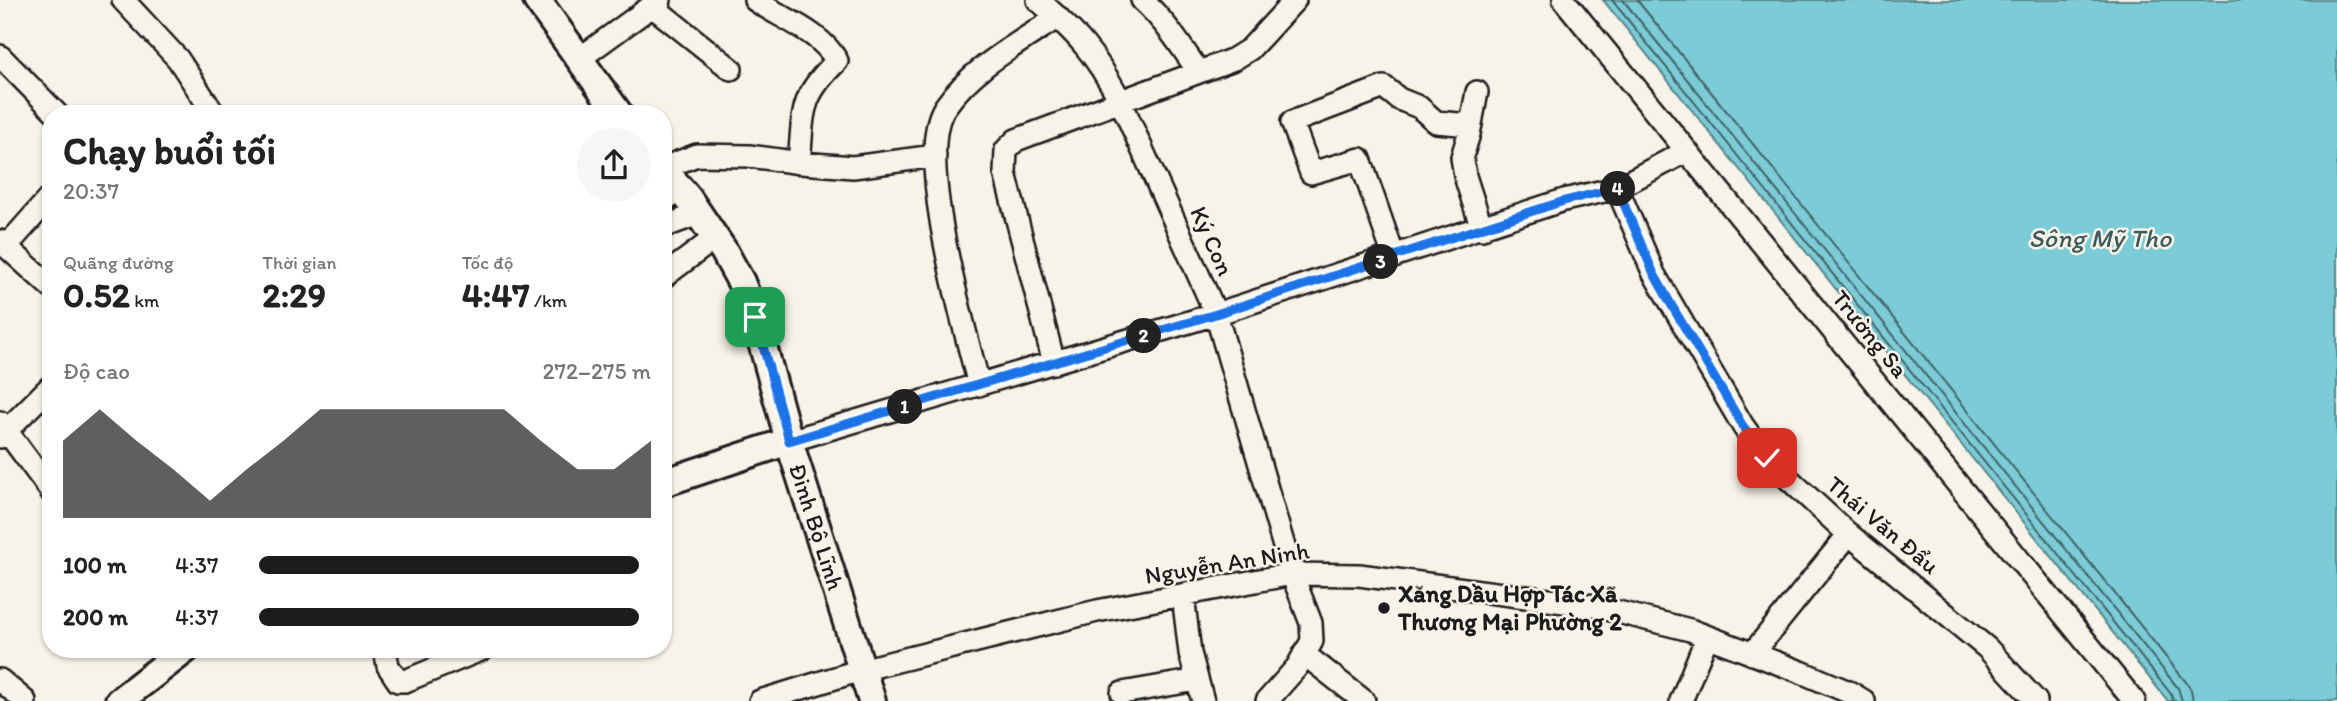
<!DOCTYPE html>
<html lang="vi">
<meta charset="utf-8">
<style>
:root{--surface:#fff;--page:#f6f6f6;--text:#222;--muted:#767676;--accent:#1c1c1c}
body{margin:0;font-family:Itim,sans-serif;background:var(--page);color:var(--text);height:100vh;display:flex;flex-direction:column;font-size:26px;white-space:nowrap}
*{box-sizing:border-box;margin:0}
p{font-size:23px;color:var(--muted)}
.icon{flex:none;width:38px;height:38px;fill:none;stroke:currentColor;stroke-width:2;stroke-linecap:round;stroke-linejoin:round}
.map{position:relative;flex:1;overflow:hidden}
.details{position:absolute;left:42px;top:105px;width:630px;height:553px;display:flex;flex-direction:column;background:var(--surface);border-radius:28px;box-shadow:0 2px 5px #0004}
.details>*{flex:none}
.pin{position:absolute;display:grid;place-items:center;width:60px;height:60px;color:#fff;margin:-30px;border-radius:14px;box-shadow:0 4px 10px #0006}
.km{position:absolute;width:35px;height:35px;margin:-18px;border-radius:50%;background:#222;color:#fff;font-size:19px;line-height:35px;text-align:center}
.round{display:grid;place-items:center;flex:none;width:74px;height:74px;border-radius:37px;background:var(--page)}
.headline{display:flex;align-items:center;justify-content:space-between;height:119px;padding:0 21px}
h1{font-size:38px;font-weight:800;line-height:52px}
.figures{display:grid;grid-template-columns:repeat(3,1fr);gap:10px;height:119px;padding:7px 21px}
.figures div{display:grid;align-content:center}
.figures b{font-size:35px;font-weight:800}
.figures small{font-size:19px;font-weight:400}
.figures p{font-size:19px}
.chart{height:196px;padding:14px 21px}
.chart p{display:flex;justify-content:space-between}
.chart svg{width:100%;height:126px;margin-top:7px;fill:var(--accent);opacity:.7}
ul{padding:0 21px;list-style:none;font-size:23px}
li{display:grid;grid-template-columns:112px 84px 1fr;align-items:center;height:52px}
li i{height:18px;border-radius:9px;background:var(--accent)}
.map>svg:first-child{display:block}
.water{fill:#7cccd7;stroke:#56868c;stroke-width:2}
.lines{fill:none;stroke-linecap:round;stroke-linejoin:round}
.shore{stroke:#426267;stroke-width:2}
.minor-casing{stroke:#1c1c1c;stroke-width:26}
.major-casing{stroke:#1c1c1c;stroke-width:32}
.minor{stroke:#f7f3e8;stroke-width:21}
.major{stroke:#f7f3e8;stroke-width:26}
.route-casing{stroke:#fff;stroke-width:14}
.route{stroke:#1a73e8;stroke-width:9}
.poi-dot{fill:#1c1c1c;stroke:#f7f3e8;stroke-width:2.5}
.labels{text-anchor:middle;stroke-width:5;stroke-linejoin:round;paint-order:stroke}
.street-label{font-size:24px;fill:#1c1c1c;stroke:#f7f3e8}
.poi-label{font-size:24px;font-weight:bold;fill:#1c1c1c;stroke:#f7f3e8;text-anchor:start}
.water-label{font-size:26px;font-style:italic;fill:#3e5a5d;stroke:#f7f3e8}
</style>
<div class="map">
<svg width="2337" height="701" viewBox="0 0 2337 701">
<rect width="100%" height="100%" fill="#f7f3e8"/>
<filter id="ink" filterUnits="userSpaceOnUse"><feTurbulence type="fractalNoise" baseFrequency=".0143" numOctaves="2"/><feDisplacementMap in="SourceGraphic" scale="14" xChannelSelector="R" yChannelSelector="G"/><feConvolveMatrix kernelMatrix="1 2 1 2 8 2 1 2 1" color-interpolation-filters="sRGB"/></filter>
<g filter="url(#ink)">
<path class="water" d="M1603,0H2337V701H2168Z"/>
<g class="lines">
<path class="shore" d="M1612,0L2171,694L2173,701
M1623,0L2178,688L2182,701
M1637,0L2186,682L2191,690L2193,701"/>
<g class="minor-casing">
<path id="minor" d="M123,0L178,59L214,114
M755,0C782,19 820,31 837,61C798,98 804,113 799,163
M1038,0C1078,34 1095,54 1120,100L1216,314L1292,574L1311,623L1312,641L1297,667L1267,701
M1142,0C1165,21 1181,46 1198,71
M1564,0L2134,701
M652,6L731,69
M0,56L57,114
M579,59L660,0
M1477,92L1469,134L1462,157L1465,176L1482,229
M663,168L697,155L749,156L801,163L853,167L935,156
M1617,188L1654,274L1743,426L1767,459L1845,531L1987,648L2036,701
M663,199L683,192
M663,227L698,214
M0,241L51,287
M6,247L51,196
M1394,257L1360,159L1311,173L1292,122L1384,87L1399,99L1419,107L1436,122L1471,125
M663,277L715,238
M1054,363L1005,173L1006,150L1016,140L1234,59L1250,49L1295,0
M979,385C965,329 913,153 945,107C973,67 1019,43 1058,17
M0,422L51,491
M0,437L51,386
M789,441L1216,314L1564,200L1617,188L1687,151
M1183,595L1190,653L1203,701
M385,649L388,666L398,681H405L483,649
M1304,654L1364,701
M1752,654L1849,534
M0,680L25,701
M1122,693L1197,680
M760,701L861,670L1097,611L1292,574L1359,575L1594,606L1690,630L1801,672L1851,693L1864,701
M1681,701L1707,637"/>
</g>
<g class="major-casing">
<g id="major">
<path d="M537,0L619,114"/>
<path id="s1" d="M663,169L688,198L724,251L741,282L755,317L789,441L872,701"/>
<path d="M663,483L789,441"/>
<path d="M119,701L186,649"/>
</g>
</g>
<use href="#minor" class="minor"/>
<use href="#major" class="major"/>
</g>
</g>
<g class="lines" filter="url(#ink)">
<g class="route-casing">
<path id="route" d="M755,317L789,441L1216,314L1564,201L1617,188L1654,274L1672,306L1743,426L1767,458"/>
</g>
<use href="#route" class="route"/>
</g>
<circle class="poi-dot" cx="1384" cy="608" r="7"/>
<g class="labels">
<g class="street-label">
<text transform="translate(1212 241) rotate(66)" y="8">Ký Con</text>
<text transform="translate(1870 334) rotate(51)" y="8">Trường Sa</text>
<text transform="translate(1883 525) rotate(40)" y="8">Thái Văn Đẩu</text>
<text dy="8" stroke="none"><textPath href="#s1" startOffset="394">Đinh Bộ Lĩnh</textPath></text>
<text transform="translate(1227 563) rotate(-9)" y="8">Nguyễn An Ninh</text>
</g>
<g class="poi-label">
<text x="1398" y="602">Xăng Dầu Hợp Tác Xã<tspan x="1398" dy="28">Thương Mại Phường 2</tspan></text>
</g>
<g class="water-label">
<text x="2100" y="247">Sông Mỹ Tho</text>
</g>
</g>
</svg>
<div class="pin" style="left:755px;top:317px;background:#1e9e55"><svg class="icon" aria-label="arrive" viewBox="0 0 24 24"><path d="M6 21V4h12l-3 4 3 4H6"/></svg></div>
<div class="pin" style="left:1767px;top:458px;background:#d93025"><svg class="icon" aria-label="check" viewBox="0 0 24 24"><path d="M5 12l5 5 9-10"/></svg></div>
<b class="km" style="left:905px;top:407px">1</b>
<b class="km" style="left:1144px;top:336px">2</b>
<b class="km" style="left:1381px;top:262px">3</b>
<b class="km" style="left:1618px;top:189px">4</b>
<section class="details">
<div class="headline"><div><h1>Chạy buổi tối</h1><p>20:37</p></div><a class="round"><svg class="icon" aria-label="share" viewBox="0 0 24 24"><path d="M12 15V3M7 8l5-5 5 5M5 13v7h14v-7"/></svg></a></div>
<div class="figures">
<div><p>Quãng đường</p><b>0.52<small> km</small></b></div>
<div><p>Thời gian</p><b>2:29</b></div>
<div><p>Tốc độ</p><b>4:47<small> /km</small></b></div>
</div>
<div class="chart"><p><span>Độ cao</span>272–275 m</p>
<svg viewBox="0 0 160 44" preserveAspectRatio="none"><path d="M0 44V17L10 6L20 17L30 27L40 38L50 27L60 17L70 6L80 6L90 6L100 6L110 6L120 6L130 17L140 27L150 27L160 17V44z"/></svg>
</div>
<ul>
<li><b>100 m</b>4:37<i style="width:97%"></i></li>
<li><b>200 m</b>4:37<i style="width:97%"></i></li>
</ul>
</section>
</div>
